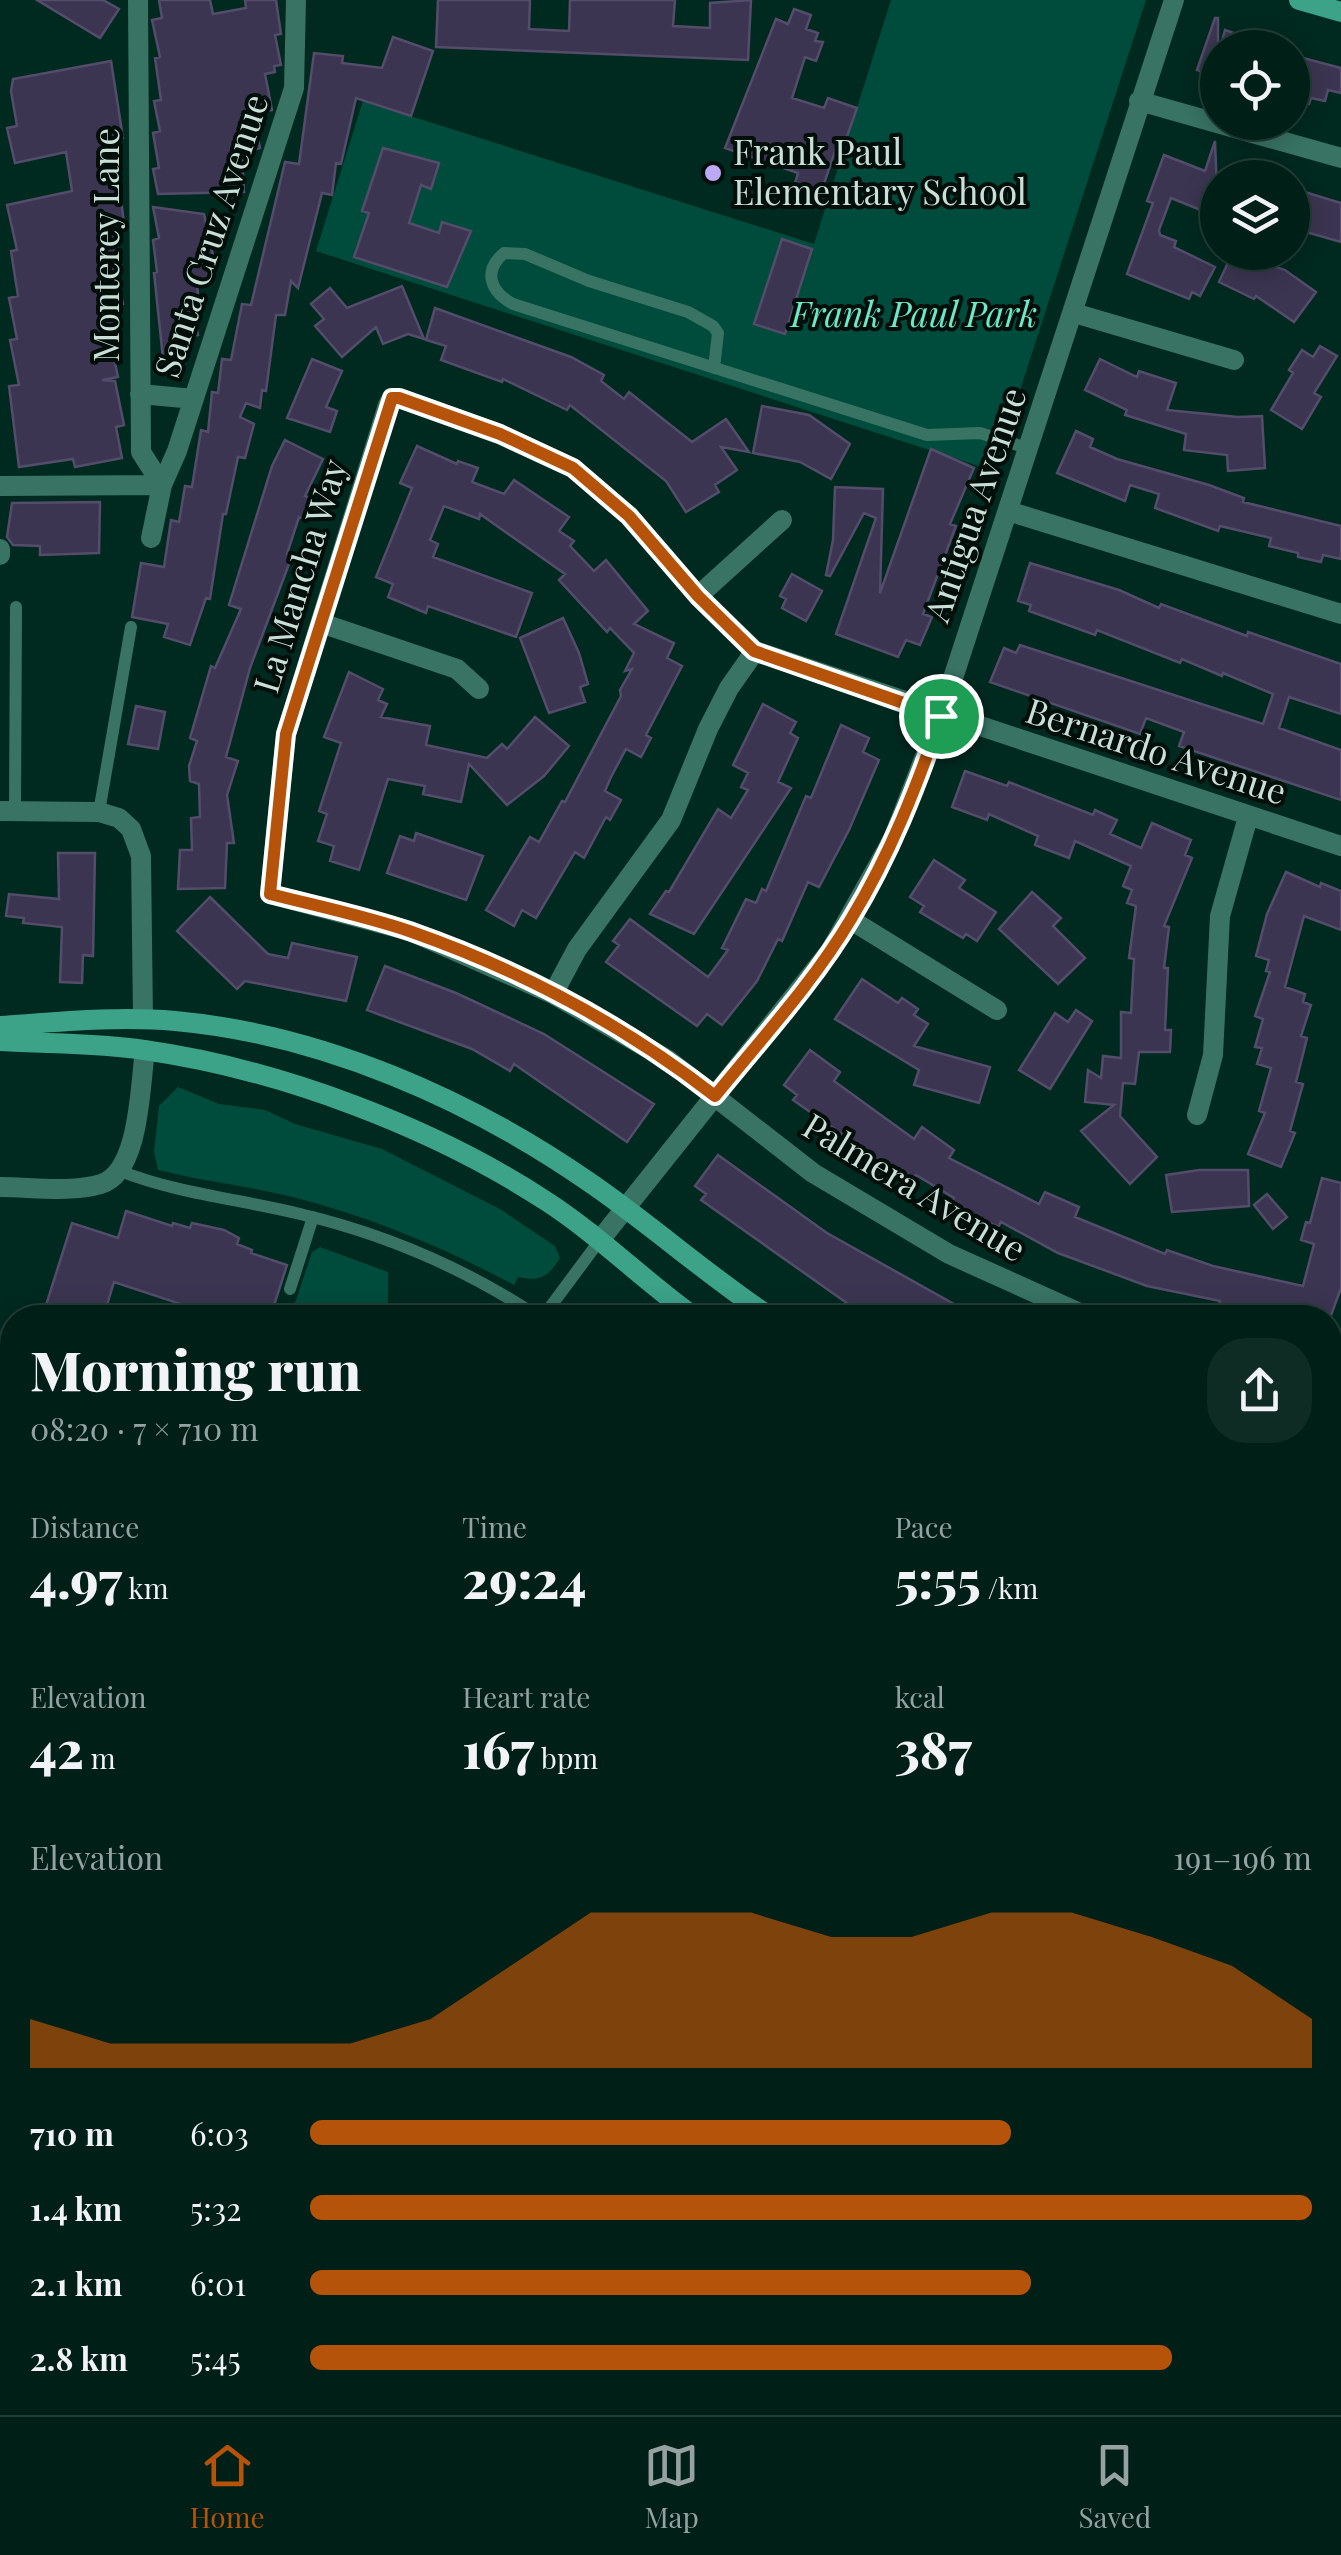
<!DOCTYPE html>
<meta charset="utf-8">
<style>
:root{--surface:#001f17;--page:#0e2c24;--text:#f1f3f6;--muted:#95a2a1;--line:#223d36;--accent:#b45309}
body{margin:0;font-family:"Playfair Display",serif;background:var(--page);color:var(--text);height:100vh;display:flex;flex-direction:column;font-size:38px;white-space:nowrap}
*{box-sizing:border-box;margin:0}
p{font-size:32px;color:var(--muted)}
.icon{flex:none;width:55px;height:55px;fill:none;stroke:currentColor;stroke-width:2;stroke-linecap:round;stroke-linejoin:round}
.map{position:relative;flex:1;overflow:hidden}
.details{position:absolute;left:0px;top:1305px;width:1342px;height:1110px;display:flex;flex-direction:column;background:var(--surface);border-radius:40px 40px 0 0;box-shadow:0 5px 25px #0003,0 0 0 2px var(--line)}
.details>*{flex:none}
.fabs{position:absolute;left:1200px;top:30px;display:grid;gap:20px}
.fabs a{display:grid;place-items:center;width:110px;height:110px;border-radius:50%;background:var(--surface);box-shadow:0 5px 25px #0003,0 0 0 2px var(--line);font-size:50px}
.pin{position:absolute;display:grid;place-items:center;width:85px;height:85px;color:#fff;margin:-42px;border:5px solid #fff;border-radius:50%;box-shadow:0 2px 10px #0007}
.round{display:grid;place-items:center;flex:none;width:105px;height:105px;border-radius:40px;background:var(--page)}
.head{display:flex;align-items:center;justify-content:space-between;height:170px;padding:0 30px}
h1{font-size:55px;font-weight:800;line-height:75px}
.figures{display:grid;grid-template-columns:repeat(3,1fr);gap:15px;height:170px;padding:10px 30px}
.figures div{display:grid;align-content:center}
.figures b{font-size:50px;font-weight:800}
.figures small{font-size:28px;font-weight:400}
.figures p{font-size:28px}
.chart{height:280px;padding:20px 30px}
.chart p{display:flex;justify-content:space-between}
.chart svg{width:100%;height:180px;margin-top:10px;fill:var(--accent);opacity:.7}
ul{padding:0 30px;list-style:none;font-size:32px}
li{display:grid;grid-template-columns:160px 120px 1fr;align-items:center;height:75px}
li i{height:25px;border-radius:12px;background:var(--accent)}
.dock{display:flex;justify-content:space-around;align-items:center;height:140px;border-top:2px solid var(--line);background:var(--surface);font-size:28px;color:var(--muted)}
.dock a{display:grid;justify-items:center;gap:5px}
.dock .selected{color:var(--accent)}
.map>svg:first-child{display:block}
.green{fill:#004c3c}
.building{fill:#3b3551;stroke:#534c6b;stroke-width:2.5}
.lines{fill:none;stroke-linecap:round;stroke-linejoin:round}
.lane{stroke:#387363;stroke-width:12}
.street{stroke:#387363;stroke-width:20}
.secondary{stroke:#3ca288;stroke-width:20}
.route-casing{stroke:#fff;stroke-width:20}
.route{stroke:#b45309;stroke-width:12}
.poi-dot{fill:#bcaaf6;stroke:#010e0a;stroke-width:4}
.labels{text-anchor:middle;stroke-width:8;stroke-linejoin:round;paint-order:stroke}
.poi-label{font-size:35px;fill:#c9dfd7;stroke:#010e0a;text-anchor:start}
.street-label{font-size:35px;fill:#c9dfd7;stroke:#010e0a}
.park-label{font-size:35px;font-style:italic;fill:#6de7c6;stroke:#010e0a}
</style>
<div class="map">
<svg width="1341" height="2415" viewBox="0 0 1341 2415">
<rect width="100%" height="100%" fill="#00291f"/>
<path class="green" d="M891,0H1146L994,471L316,251L363,101L814,244Z
M178,1087L219,1104L265,1110L295,1124L382,1149L500,1209L555,1246L560,1258C548,1277 540,1282 518,1277L514,1285C443,1247 371,1217 293,1197C248,1186 202,1181 158,1170L154,1152L159,1106Z
M320,1247L388,1272V1306L295,1303L312,1252Z
M0,1668L12,1672V1908L0,1904Z
M240,2403H457V2415H241Z"/>
<path class="building" d="M37,0H103L119,9L100,38Z
M159,0H210L213,14L246,8L245,0H276L281,34L275,35L281,65L274,66L275,72L265,74L272,110L253,114L260,148L242,154L244,192L158,194L153,169L159,168L153,133L160,131L154,101L161,100L155,58L160,57L152,20L162,18Z
M438,0H530L529,29L569,31L570,0H675L673,26L710,28V3L751,0L748,60L436,47Z
M794,9L811,15L806,29L818,33L815,41L823,42L816,61L805,57L792,98L824,108L828,98L857,108L843,148L837,145L819,199L793,190L798,173L725,148L776,19L788,24Z
M1215,18H1218V77L1197,70Z
M1225,30L1268,45L1267,48H1220Z
M393,37L433,51L411,116L356,98L341,164L336,163L332,195L322,193L298,288L291,281L285,315H276L266,391L262,390L260,408L246,403L240,417L254,424L245,458L238,457L226,514H223L210,599L206,598L190,645L164,637L168,624L132,617L141,563L164,567L171,520L179,522L185,486L192,487L201,430L208,432L212,392L218,393L222,359L231,360L242,304L251,305L285,162L299,164L314,53L343,56L342,63L382,68Z
M1292,55L1341,68V93L1328,90L1325,101L1311,98L1309,104L1292,100Z
M111,61L123,138L114,140L124,224L113,226L121,264L114,265L123,304L112,306L119,347L112,349L118,377L102,380L115,381L124,425L116,427L122,458L75,467L73,459L19,467L9,386L19,385L10,340L17,339L9,298L18,296L11,251L17,250L7,205L72,191L66,152L15,163L7,128L17,126L11,91L13,79Z
M1215,141L1218,217L1171,198L1159,230L1160,235L1176,241L1174,247L1215,267L1200,296L1192,292L1189,299L1127,274L1153,203L1147,201L1164,155L1205,171Z
M383,148L439,163L431,189L421,185L409,223L439,233L442,222L471,231L447,287L354,257L369,213L362,211Z
M1298,190L1341,203V242L1292,228Z
M153,207L204,214L213,255L207,256L211,282L197,284L198,294L190,295L198,335L179,338L184,364L164,368L154,273L157,272L153,240L159,238Z
M782,239L812,249L785,334L754,324Z
M1233,252L1285,270L1316,292L1294,322L1256,296L1254,299L1219,282Z
M402,286L424,339L408,334L383,344L376,327L342,357L315,326L324,319L311,304L330,288L347,308Z
M435,308L571,357L604,375L601,381L624,399L629,392L692,442L726,419L749,452L721,447L737,470L715,485L719,492L686,512L666,481L570,405L567,410L503,379L502,382L441,360L446,346L426,340Z
M1320,346L1337,356L1314,393L1321,397L1302,429L1271,410L1293,373L1289,370L1302,350L1313,357Z
M312,359L342,371L326,407L337,411L330,432L287,418Z
M1100,359L1137,377L1139,371L1176,383L1167,410L1238,417L1262,416L1265,468L1228,471L1227,455L1184,450L1186,434L1125,415L1127,410L1085,390Z
M762,406L809,415L850,444L831,479L800,462L753,453Z
M1076,431L1093,439L1090,447L1117,459L1209,485L1244,498L1243,502L1341,526V559L1323,555L1321,562L1298,557V553L1269,546L1271,538L1220,526L1218,531L1155,508L1159,494L1130,485L1125,501L1057,473Z
M285,440L323,459L305,496L310,498L303,519L299,517L287,554L292,556L250,668L226,757L238,761L227,795L234,843H227L225,888L178,889L180,850H192L191,818L200,817L199,784L190,781L189,766L197,741L190,738L211,666L215,668L241,609L229,605L272,466Z
M417,446L457,464L458,461L478,468L472,482L504,494L514,480L569,517L559,531L574,541L570,546L594,571L606,560L648,611L634,624L674,643L667,658L682,666L646,735L651,738L641,757L626,749L611,777L605,791L621,800L610,820L606,817L584,858L575,852L536,918L522,910L514,926L486,910L530,837L539,842L562,801L565,802L621,696L620,690L632,669L625,671L634,653L610,628L607,632L559,580L565,574L480,514L479,519L444,506L430,540L438,544L433,557L532,593L516,637L428,606L426,613L388,597L393,584L376,577L412,488L400,483Z
M931,449L974,468L950,524L956,526L923,614L932,617L920,645L906,640L898,657L836,634L876,518L864,513L830,576L826,575L833,540L835,487L883,489L880,593Z
M100,502L99,553L40,555V546L13,545L7,537L12,503Z
M1030,563L1119,590L1159,608L1161,604L1247,636L1248,632L1341,664V714L1289,697L1279,728L1341,750V800L1179,746L1184,732L1146,718L1140,734L990,682L1004,648L1016,653L1020,645L1263,724L1273,694L1223,673L1222,676L1182,659L1180,663L1097,630L1095,635L1029,611L1031,605L1018,601Z
M792,574L822,591L806,621L782,608L786,599L780,596Z
M563,618L579,653L588,684L580,687L585,702L549,713L520,638Z
M349,672L383,689L378,700L387,704L381,717L430,726L426,745L487,758L502,744L507,749L535,717L569,746L544,776L507,805L469,764L461,802L423,794L425,786L388,779L359,870L330,861L334,846L318,841L327,814L319,811L341,743L324,737Z
M763,704L796,722L790,733L798,738L778,782L791,788L694,934L650,914L666,891L669,892L718,809L731,818L748,790L741,787L748,773L733,765Z
M136,706L165,712L158,749L128,744Z
M841,725L869,738L863,752L879,760L849,830L819,887L808,882L782,941L778,939L757,981L722,1025L707,1014L697,1026L606,962L619,945L613,941L630,919L708,977L728,950L722,948L746,899L756,903L762,889L766,891L806,796L811,798Z
M965,771L1007,786L1009,782L1093,815L1095,810L1117,820L1110,834L1141,848L1152,823L1191,840L1185,855L1192,858L1164,926L1169,927L1164,968H1168L1165,1030H1171L1170,1052H1139L1135,1084L1123,1083L1120,1116L1157,1157L1130,1184L1081,1131L1114,1105L1085,1102L1088,1070L1101,1078L1103,1056L1121,1058V1012L1131,1013L1134,959L1129,958L1136,906L1127,903L1132,890L1123,886L1131,866L1075,841L1069,858L1035,845L1038,836L989,814L987,820L952,807Z
M416,833L483,856L466,900L387,873L400,836L414,841Z
M58,853H95L93,956L83,955L82,983L60,982L62,927L23,923L24,918L6,916L9,894L59,899Z
M934,860L965,880L959,888L996,912L977,941L966,934L963,938L920,912L924,906L910,897Z
M1286,872L1320,887L1321,883L1341,891V930L1304,916L1285,987L1305,994L1303,1002L1311,1005L1301,1036L1307,1038L1296,1082L1303,1084L1290,1131L1295,1133L1281,1167L1248,1154L1265,1113L1259,1111L1271,1068L1257,1064L1262,1048L1255,1047L1263,1019L1255,1016L1270,972L1266,971L1269,960L1256,956L1267,914Z
M1032,892L1061,918L1053,926L1085,958L1058,984L999,929Z
M210,897L268,954L288,958L292,943L357,957L346,1001L245,981L237,989L177,931Z
M385,966L456,993L544,1034L654,1104L627,1142L514,1064L510,1071L472,1049L367,1010Z
M862,979L898,1003L902,998L918,1009L914,1015L928,1024L914,1046L990,1067L979,1103L914,1085L919,1070L835,1019Z
M1076,1010L1092,1021L1050,1089L1019,1070L1055,1013L1068,1022Z
M810,1050L840,1072L834,1081L914,1139L922,1127L954,1150L949,1158L1039,1204L1045,1192L1079,1207L1075,1217L1165,1254L1167,1250L1213,1266L1303,1286L1314,1244L1301,1240L1306,1222L1310,1223L1322,1178L1341,1183V1288L1330,1318H1292L1273,1310L1269,1318L1240,1312L1219,1306L1220,1301L1147,1286L1058,1253L1001,1222L998,1227L951,1203L954,1198L916,1175L912,1181L889,1167L793,1100L797,1095L784,1085Z
M718,1155L827,1233L979,1318H868L701,1200L706,1194L695,1186Z
M1199,1170H1248L1249,1206L1172,1212L1166,1175Z
M1267,1194L1287,1217L1273,1229L1254,1205Z
M126,1211L172,1226L173,1223L190,1228L192,1223L224,1230L239,1238L237,1244L252,1250L251,1253L287,1265L270,1318H223L114,1282L103,1318H42L72,1223L118,1238Z"/>
<g class="lines">
<path class="lane" d="M714,368L718,333L713,326L688,312L589,281L525,254L504,253C482,272 491,292 513,304L927,435L980,433L1030,449
M15,811L16,607
M99,812L131,627
M120,1171C179,1194 239,1199 300,1214C385,1234 468,1270 540,1318
M290,1289L313,1217
M542,1318L600,1240
M227,2402V2415"/>
<path class="street" d="M138,0L141,452L162,485
M1139,101L1341,158
M1074,313L1234,360
M140,394L194,399
M0,486L162,485
M1008,511L1341,614
M151,538L162,485L177,451L294,88L296,0
M0,549V555
M698,596L782,520
M321,623L457,669L479,689
M0,811L99,812L119,818L131,829L141,856L143,1019
M851,920L997,1010
M553,994L577,949L671,820L708,729L729,688L755,651
M1197,1115L1213,1055L1220,916L1248,817
M0,1187C31,1187 71,1193 101,1184C140,1172 140,1085 145,1050
M600,1240L831,950L893,839L941,715L1174,0
M1091,1318L949,1254L813,1173L668,1060L553,994L410,931L270,894L286,734L388,405L392,398H399L499,434L573,468L629,516L698,596L755,651L1341,846
M1330,1381L1341,1384
M1330,2093L1341,2096
M478,2402V2415"/>
<path class="secondary" d="M1299,0L1341,12
M0,1026C58,1022 117,1016 175,1021C321,1034 469,1099 589,1182C652,1225 708,1276 772,1318
M0,1041C48,1044 97,1043 144,1050C279,1069 433,1127 546,1201C600,1236 644,1281 696,1318
M1330,1528L1341,1530
M1330,1570L1341,1573
M1330,2205L1341,2155
M1286,2415L1288,2402
M1330,2415L1341,2349"/>
</g>
<g class="lines">
<g class="route-casing">
<path id="route" d="M392,398H399L500,434L573,468L629,516L698,596L754,651L941,716C917,786 890,855 851,919C813,983 761,1039 715,1096C625,1026 520,970 412,932C366,916 317,906 270,894L286,734Z"/>
</g>
<use href="#route" class="route"/>
</g>
<circle class="poi-dot" cx="713" cy="173" r="10"/>
<g class="labels">
<g class="poi-label">
<text x="733" y="165">Frank Paul<tspan x="733" dy="40">Elementary School</tspan></text>
</g>
<g class="street-label">
<text transform="translate(212 236) rotate(-72)" y="12">Santa Cruz Avenue</text>
<text transform="translate(107 245) rotate(-90)" y="12">Monterey Lane</text>
<text transform="translate(976 505) rotate(-71)" y="12">Antigua Avenue</text>
<text transform="translate(301 576) rotate(-73)" y="12">La Mancha Way</text>
<text transform="translate(1156 752) rotate(18)" y="12">Bernardo Avenue</text>
<text transform="translate(914 1188) rotate(31)" y="12">Palmera Avenue</text>
</g>
<g class="park-label">
<text x="914" y="327">Frank Paul Park</text>
</g>
</g>
</svg>
<div class="fabs">
<a><svg class="icon" aria-label="locate" viewBox="0 0 24 24"><circle cx="12" cy="12" r="6"/><path d="M12 2v4M12 18v4M2 12h4M18 12h4"/></svg></a>
<a><svg class="icon" aria-label="layers" viewBox="0 0 24 24"><path d="M12 4l9 5-9 5-9-5zM3 14l9 5 9-5"/></svg></a>
</div>
<div class="pin" style="left:941px;top:716px;background:#1e9e55"><svg class="icon" aria-label="arrive" viewBox="0 0 24 24"><path d="M6 21V4h12l-3 4 3 4H6"/></svg></div>
<section class="details">
<div class="head"><div><h1>Morning run</h1><p>08:20 · 7 × 710 m</p></div><a class="round"><svg class="icon" aria-label="share" viewBox="0 0 24 24"><path d="M12 15V3M7 8l5-5 5 5M5 13v7h14v-7"/></svg></a></div>
<div class="figures">
<div><p>Distance</p><b>4.97<small> km</small></b></div>
<div><p>Time</p><b>29:24</b></div>
<div><p>Pace</p><b>5:55<small> /km</small></b></div>
</div>
<div class="figures">
<div><p>Elevation</p><b>42<small> m</small></b></div>
<div><p>Heart rate</p><b>167<small> bpm</small></b></div>
<div><p>kcal</p><b>387</b></div>
</div>
<div class="chart"><p><span>Elevation</span>191–196 m</p>
<svg viewBox="0 0 160 44" preserveAspectRatio="none"><path d="M0 44V32L10 38L20 38L30 38L40 38L50 32L60 19L70 6L80 6L90 6L100 12L110 12L120 6L130 6L140 12L150 19L160 32V44z"/></svg>
</div>
<ul>
<li><b>710 m</b>6:03<i style="width:70%"></i></li>
<li><b>1.4 km</b>5:32<i style="width:100%"></i></li>
<li><b>2.1 km</b>6:01<i style="width:72%"></i></li>
<li><b>2.8 km</b>5:45<i style="width:86%"></i></li>
</ul>
</section>
</div>
<nav class="dock">
<a class="selected"><svg class="icon" aria-label="home" viewBox="0 0 24 24"><path d="M3 11l9-7 9 7M6 9v11h12V9"/></svg>Home</a>
<a><svg class="icon" aria-label="map" viewBox="0 0 24 24"><path d="M3 6l6-2 6 2 6-2v14l-6 2-6-2-6 2zM9 4v14M15 6v14"/></svg>Map</a>
<a><svg class="icon" aria-label="saved" viewBox="0 0 24 24"><path d="M7 4h10v16l-5-4-5 4z"/></svg>Saved</a>
</nav>
